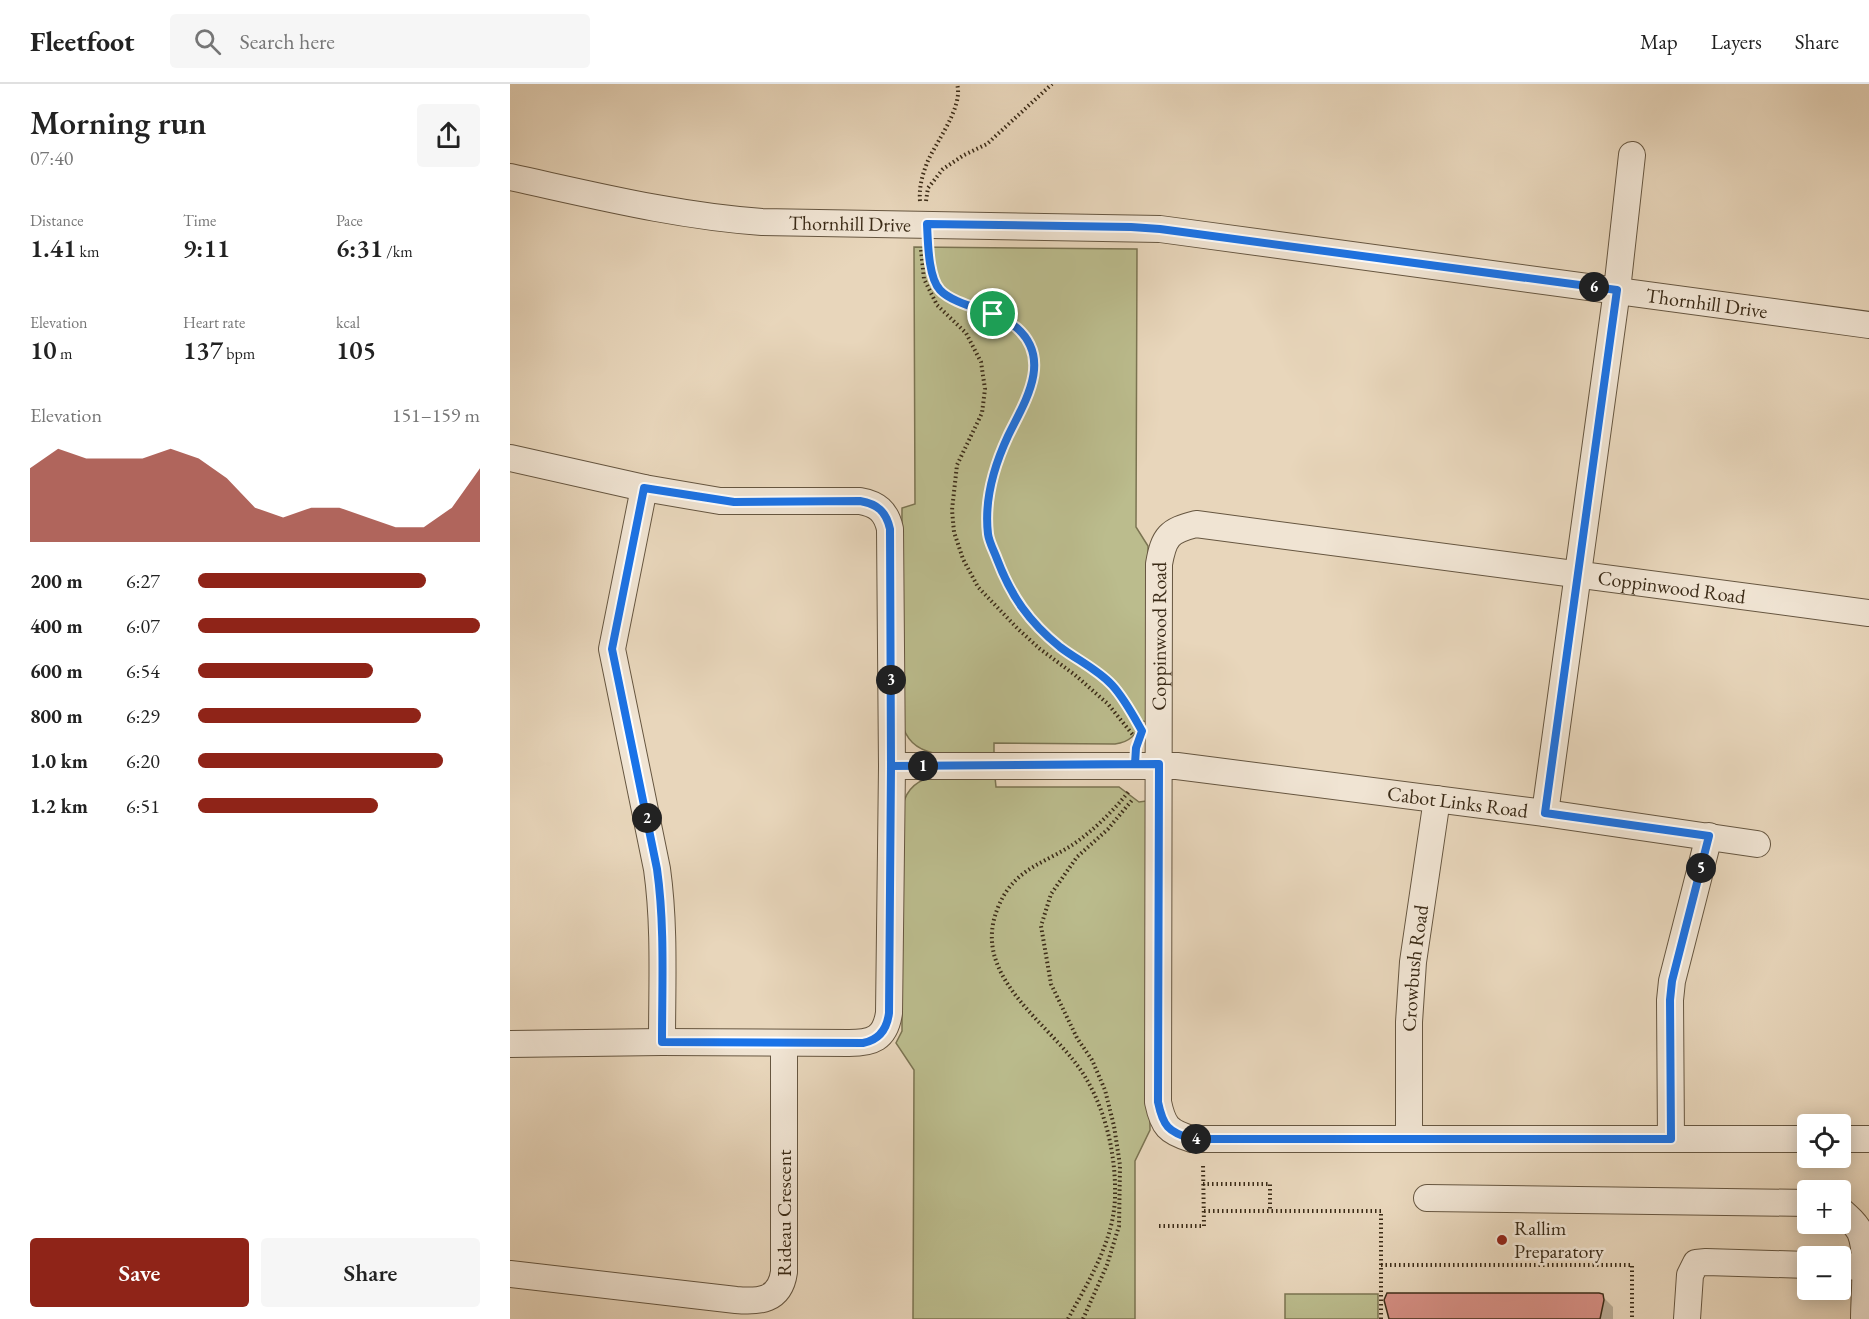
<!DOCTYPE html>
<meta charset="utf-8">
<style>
:root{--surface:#fff;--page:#f6f6f6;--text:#222;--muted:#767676;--line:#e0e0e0;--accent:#8f2418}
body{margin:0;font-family:"EB Garamond",serif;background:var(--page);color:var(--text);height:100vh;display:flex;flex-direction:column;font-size:22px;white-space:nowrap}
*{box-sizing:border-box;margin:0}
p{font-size:20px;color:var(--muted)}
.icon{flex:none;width:33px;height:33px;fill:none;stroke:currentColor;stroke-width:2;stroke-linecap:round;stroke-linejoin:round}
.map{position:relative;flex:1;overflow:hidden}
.details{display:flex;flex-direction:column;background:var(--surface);width:510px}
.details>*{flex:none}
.fabs{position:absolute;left:1287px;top:1030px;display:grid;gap:12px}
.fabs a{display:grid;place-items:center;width:54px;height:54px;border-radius:6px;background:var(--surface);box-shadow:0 3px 15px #0003;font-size:30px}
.pin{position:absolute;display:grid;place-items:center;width:51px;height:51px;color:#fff;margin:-26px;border:3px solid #fff;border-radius:50%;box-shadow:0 2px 6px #0007}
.km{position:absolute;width:30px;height:30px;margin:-15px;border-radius:50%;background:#222;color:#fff;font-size:16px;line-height:30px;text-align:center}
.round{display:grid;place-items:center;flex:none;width:63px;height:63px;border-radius:6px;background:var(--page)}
.summary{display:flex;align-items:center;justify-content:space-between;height:102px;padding:0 30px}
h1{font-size:33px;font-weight:600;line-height:45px}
.metrics{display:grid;grid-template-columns:repeat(3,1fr);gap:9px;height:102px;padding:6px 30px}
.metrics div{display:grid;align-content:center}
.metrics b{font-size:26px;font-weight:600}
.metrics small{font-size:16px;font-weight:400}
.metrics p{font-size:16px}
.chart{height:168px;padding:12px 30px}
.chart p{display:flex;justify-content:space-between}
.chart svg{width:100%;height:108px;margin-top:6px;fill:var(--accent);opacity:.7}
.button{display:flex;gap:12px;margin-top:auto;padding:12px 30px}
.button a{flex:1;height:69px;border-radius:6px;background:var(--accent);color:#fff;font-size:24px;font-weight:600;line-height:69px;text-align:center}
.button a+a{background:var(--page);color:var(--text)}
ul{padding:0 30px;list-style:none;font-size:20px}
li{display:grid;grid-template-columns:96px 72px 1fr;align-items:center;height:45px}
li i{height:15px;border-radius:8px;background:var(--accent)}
header{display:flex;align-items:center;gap:36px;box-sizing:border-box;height:84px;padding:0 30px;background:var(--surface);border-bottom:2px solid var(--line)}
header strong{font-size:28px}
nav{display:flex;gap:33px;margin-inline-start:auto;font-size:21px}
.search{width:420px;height:54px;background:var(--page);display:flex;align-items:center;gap:15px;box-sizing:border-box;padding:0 21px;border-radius:6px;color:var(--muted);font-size:22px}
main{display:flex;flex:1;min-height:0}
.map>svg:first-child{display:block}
.green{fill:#bbbc8d;stroke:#7b7452;stroke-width:1.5}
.shadow{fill:#0003}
.building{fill:#d78f85;stroke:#3b2b17;stroke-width:1.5}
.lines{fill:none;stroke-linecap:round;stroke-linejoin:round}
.minor-casing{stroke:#665640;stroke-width:28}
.path{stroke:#3b2b17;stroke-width:4;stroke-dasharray:1.5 3;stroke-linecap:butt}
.minor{stroke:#f0e4d3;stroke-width:26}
.route-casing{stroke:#fff;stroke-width:12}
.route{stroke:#1a73e8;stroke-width:8}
.poi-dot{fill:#8f2418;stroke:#f0e4d3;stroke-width:2}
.labels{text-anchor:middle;stroke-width:5;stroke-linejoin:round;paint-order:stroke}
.street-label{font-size:20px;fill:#3b2b17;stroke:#f0e4d3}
.poi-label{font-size:20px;fill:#3b2b17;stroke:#f0e4d3;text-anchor:start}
</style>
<header>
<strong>Fleetfoot</strong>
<div class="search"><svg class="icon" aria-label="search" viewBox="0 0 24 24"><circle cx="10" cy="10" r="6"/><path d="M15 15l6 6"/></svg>Search here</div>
<nav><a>Map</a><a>Layers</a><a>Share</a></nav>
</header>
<main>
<section class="details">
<div class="summary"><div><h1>Morning run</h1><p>07:40</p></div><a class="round"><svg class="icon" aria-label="share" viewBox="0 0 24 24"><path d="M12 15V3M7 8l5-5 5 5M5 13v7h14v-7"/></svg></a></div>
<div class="metrics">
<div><p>Distance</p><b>1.41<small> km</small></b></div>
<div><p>Time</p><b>9:11</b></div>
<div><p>Pace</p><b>6:31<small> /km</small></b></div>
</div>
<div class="metrics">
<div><p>Elevation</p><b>10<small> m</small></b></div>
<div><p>Heart rate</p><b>137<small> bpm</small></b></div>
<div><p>kcal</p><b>105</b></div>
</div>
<div class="chart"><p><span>Elevation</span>151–159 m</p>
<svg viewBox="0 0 160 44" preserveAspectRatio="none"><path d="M0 44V14L10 6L20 10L30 10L40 10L50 6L60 10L70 18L80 30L90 34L100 30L110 30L120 34L130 38L140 38L150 30L160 14V44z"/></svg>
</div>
<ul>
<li><b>200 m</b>6:27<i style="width:81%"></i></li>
<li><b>400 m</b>6:07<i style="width:100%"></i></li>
<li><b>600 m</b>6:54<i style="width:62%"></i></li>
<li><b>800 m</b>6:29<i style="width:79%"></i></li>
<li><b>1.0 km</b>6:20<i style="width:87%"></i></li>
<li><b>1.2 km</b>6:51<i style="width:64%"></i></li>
</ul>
<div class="button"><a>Save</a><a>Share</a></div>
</section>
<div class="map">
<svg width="1359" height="1235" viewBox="0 0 1359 1235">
<rect width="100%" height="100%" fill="#e8d6bb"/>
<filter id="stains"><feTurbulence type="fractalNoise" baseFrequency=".00333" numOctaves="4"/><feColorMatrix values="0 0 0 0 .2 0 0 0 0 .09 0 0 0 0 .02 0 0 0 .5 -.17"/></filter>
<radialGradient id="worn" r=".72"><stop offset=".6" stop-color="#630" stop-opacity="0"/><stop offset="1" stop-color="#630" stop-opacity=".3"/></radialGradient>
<path class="green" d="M404,163L627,165L626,443L638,462L639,638L632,637C626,651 620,658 605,660L484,659V670C447,670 395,681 391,631L392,424L405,420Z
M421,693H485L486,703H609L629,718L636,717L638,725L640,1046L625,1077V1235H403L404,986L386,959L392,947V729C393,710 403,698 421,693Z
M775,1210H868V1235H775Z"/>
<path class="shadow" d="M1092,1212L1103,1223V1235H880Z"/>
<path class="building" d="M877,1209H1089L1093,1210L1094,1216L1090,1235H879L874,1216Z"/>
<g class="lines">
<g class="minor-casing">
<g id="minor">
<path id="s1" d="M0,93C83,111 166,132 252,138L650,145L1359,241"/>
<path d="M0,374L134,404L210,417H350C367,420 376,427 380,445L382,682L379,929C375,955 362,959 339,959L152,958L0,960"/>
<path d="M134,404L102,565L147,785C155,842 152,900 152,958"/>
<path id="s2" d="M382,682H667L1035,729L1247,760"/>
<path d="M1035,729L1107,206L1122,71"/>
<path id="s3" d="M899,1055V938L903,878L927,715"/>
<path d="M1161,1055L1160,916L1162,897L1199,752"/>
<path id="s4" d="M1298,1055H682C658,1048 653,1042 648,1018L649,480C654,452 659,447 686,440L1359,529"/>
<path d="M1330,1055H1359"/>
<path d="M917,1114L1298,1119"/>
<path d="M1330,1126C1338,1133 1345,1139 1350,1148C1359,1169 1354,1211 1354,1235"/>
<path d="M1330,1182L1355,1183"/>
<path id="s5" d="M0,1190L226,1216C249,1218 270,1217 274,1188V959"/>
<path d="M1177,1235L1180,1191L1186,1179L1196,1178L1298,1181"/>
</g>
</g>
<path class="path" d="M410,117C409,103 412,92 417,79C425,59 454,23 447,0
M416,117L418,104L433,85L454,71L477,60L542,0
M411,166L414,195L427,221L456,249L471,278L475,305L472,329L447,381L442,426L444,448L453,475L468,503L508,545L530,565L565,591L598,620L623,651
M419,166C421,179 422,195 430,205C432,208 437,210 441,212C468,228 504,231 520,262C536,294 509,327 497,355C485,385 472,420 479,452C480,459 484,467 486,474C500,510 520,540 552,564C582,587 603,597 623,632
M693,1100H760V1127
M694,1127H871V1235
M649,1142H694L693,1079
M871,1181H1122V1235
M558,1235C578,1198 604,1157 605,1113C606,1073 597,1031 577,996C546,941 456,895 489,821C506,782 538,779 568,757C588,742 604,726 620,706
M573,1235L597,1181L609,1142L610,1081L604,1042L595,1006L582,976L567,954L541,900L531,842L541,810L567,773L598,745L623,715"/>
<use href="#minor" class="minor"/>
</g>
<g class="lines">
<g class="route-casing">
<path id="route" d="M483,230C491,234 500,238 507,244C543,276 514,319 498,352C484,382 474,416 478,450C479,458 484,467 487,475C501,512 519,538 550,563C567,576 587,585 602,601C614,614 623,631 632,647L626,664L625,680L381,682L379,929C377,945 369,956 353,959L152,958C152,900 155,842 147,785L102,565L134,404L224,418L350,417C367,420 376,427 380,445L381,682L649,680L648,1018C653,1042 658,1048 682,1055H1161L1160,916L1162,897L1199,752L1035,729L1107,206L650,145L621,143L417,140C418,158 418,193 430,206C441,218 468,224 483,230"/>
</g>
<use href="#route" class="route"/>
</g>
<circle class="poi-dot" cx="992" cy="1156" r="6"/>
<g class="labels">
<g class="street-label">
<text dy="7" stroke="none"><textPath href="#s1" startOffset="344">Thornhill Drive</textPath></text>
<text dy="7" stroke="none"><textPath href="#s1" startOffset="1206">Thornhill Drive</textPath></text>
<text dy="7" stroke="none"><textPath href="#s4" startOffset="1748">Coppinwood Road</textPath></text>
<text dy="7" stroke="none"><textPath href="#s4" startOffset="1136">Coppinwood Road</textPath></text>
<text dy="7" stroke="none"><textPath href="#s2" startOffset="568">Cabot Links Road</textPath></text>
<text dy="7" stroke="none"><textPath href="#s3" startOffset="171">Crowbush Road</textPath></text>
<text dy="7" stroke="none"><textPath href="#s5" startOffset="350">Rideau Crescent</textPath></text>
</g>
<g class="poi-label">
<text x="1004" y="1151">Rallim<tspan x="1004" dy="23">Preparatory</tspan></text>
</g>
</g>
<rect width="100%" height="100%" filter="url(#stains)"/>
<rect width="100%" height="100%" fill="url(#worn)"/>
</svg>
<div class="fabs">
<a><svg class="icon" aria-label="locate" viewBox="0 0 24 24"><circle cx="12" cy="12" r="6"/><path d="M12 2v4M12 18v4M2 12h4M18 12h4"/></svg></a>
<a>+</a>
<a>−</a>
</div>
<div class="pin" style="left:483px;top:230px;background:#1e9e55"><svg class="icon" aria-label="arrive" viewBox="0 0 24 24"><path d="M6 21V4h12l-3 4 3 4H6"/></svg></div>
<b class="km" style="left:413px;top:682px">1</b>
<b class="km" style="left:137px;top:734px">2</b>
<b class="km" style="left:381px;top:596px">3</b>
<b class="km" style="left:686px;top:1055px">4</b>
<b class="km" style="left:1191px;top:784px">5</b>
<b class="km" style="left:1084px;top:203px">6</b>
</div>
</main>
